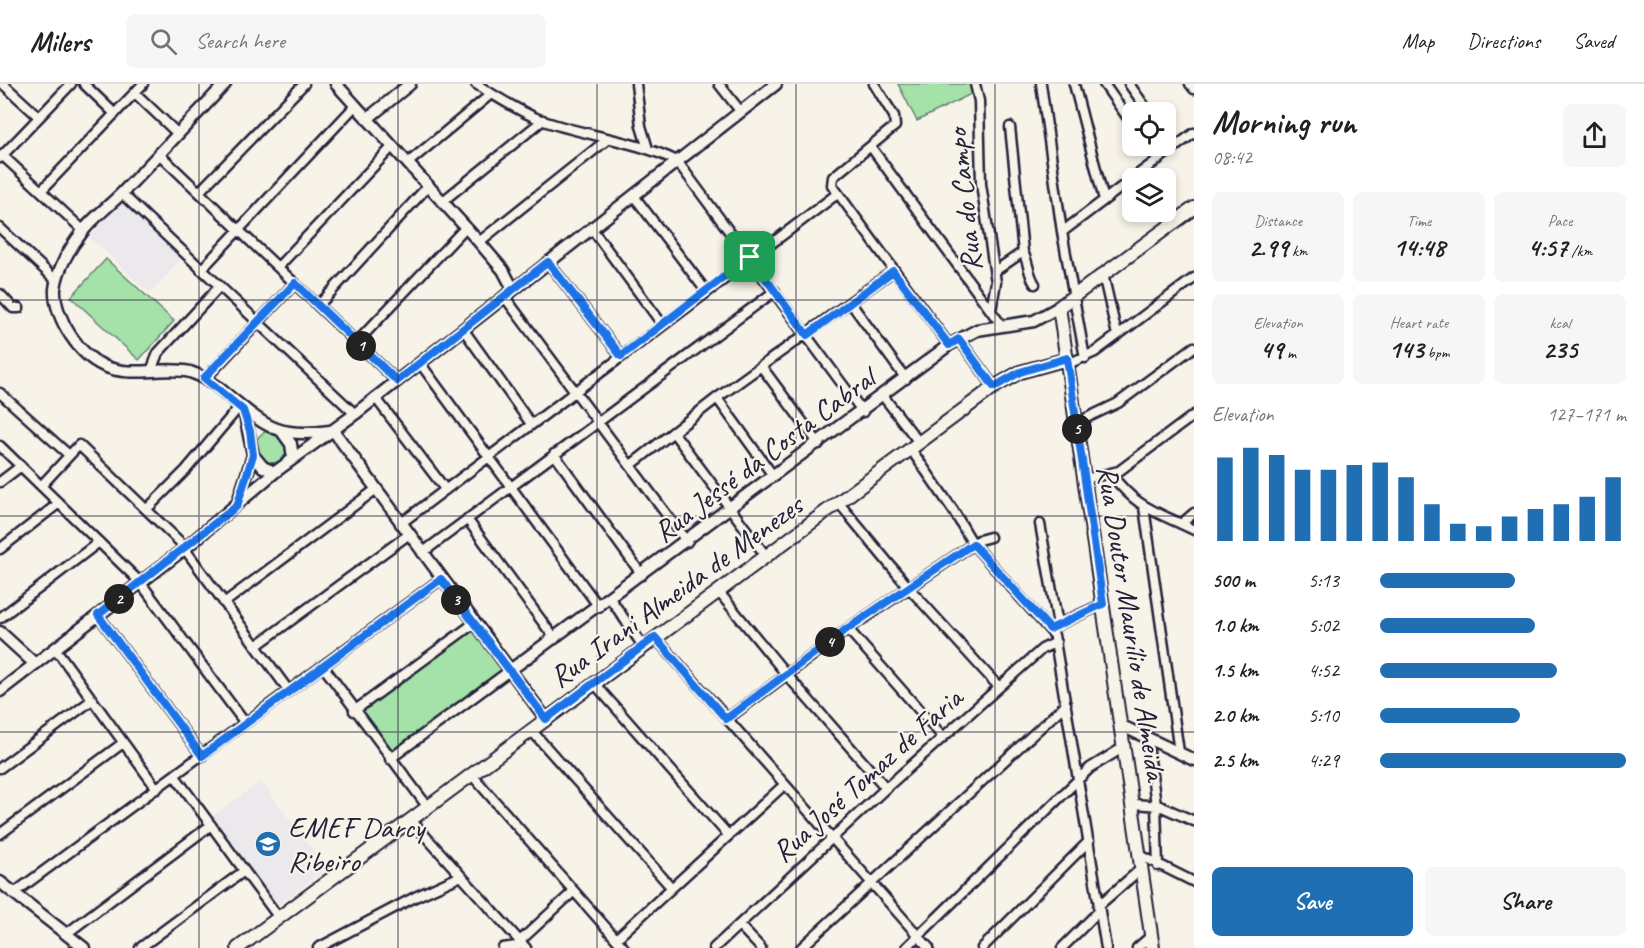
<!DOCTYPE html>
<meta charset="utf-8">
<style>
:root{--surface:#fff;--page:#f6f6f6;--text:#202124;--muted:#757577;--line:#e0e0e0;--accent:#1f6fb2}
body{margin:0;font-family:Caveat,sans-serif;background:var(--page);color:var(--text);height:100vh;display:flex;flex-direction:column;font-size:22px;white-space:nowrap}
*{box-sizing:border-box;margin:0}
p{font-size:20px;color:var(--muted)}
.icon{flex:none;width:33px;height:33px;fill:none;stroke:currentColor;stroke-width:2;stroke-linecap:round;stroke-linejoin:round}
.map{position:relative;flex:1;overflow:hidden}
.side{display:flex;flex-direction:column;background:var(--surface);width:450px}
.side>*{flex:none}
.buttons{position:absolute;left:1122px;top:18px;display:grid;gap:12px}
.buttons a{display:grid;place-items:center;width:54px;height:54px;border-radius:9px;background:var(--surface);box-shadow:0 3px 9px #0003;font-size:30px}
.pin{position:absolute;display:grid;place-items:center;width:51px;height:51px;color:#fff;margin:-26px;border-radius:12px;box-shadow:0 3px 9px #0006}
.km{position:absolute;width:30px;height:30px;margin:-15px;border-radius:50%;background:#222;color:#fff;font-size:16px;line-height:30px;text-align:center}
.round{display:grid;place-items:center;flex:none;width:63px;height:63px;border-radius:9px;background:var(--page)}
.summary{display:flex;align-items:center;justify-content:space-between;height:102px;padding:0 18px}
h1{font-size:33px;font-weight:600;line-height:45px}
.metrics{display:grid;grid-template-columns:repeat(3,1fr);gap:9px;height:102px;padding:6px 18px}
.metrics div{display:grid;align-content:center;border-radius:9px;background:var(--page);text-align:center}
.metrics b{font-size:26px;font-weight:600}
.metrics small{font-size:16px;font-weight:400}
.metrics p{font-size:16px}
.chart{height:168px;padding:12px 18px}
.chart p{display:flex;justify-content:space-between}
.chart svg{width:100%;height:108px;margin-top:6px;stroke:var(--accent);stroke-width:6}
.action{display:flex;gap:12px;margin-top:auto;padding:12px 18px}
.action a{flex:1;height:69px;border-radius:9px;background:var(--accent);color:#fff;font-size:24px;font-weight:600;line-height:69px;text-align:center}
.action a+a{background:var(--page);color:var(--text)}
ul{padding:0 18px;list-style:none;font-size:20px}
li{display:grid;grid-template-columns:96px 72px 1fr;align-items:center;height:45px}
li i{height:15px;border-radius:8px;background:var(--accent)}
header{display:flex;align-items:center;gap:36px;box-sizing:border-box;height:84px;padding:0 30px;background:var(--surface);border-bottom:2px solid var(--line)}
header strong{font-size:28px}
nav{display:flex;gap:33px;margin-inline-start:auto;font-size:21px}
.search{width:420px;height:54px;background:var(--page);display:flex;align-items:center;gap:15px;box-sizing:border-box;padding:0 21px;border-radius:9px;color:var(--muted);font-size:22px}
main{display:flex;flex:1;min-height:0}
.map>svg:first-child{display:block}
.built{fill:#ece9ed}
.green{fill:#a5e2a9;stroke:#648272;stroke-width:1.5}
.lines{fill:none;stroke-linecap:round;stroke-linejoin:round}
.minor-casing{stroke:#22223b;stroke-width:13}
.tertiary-casing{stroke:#22223b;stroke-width:15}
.secondary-casing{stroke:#22223b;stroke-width:16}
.minor{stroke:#f7f3e8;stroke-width:8}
.tertiary{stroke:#f7f3e8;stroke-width:10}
.secondary{stroke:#f7f3e8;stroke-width:12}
.route-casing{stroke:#fff;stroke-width:12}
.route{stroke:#1a73e8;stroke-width:8}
.grid{fill:none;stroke:#22223b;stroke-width:1.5;stroke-opacity:0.55}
.labels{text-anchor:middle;stroke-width:4.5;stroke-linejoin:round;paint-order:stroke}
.street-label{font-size:30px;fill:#22223b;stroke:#f7f3e8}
.poi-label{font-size:30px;fill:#22223b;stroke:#f7f3e8;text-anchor:start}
</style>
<header>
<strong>Milers</strong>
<div class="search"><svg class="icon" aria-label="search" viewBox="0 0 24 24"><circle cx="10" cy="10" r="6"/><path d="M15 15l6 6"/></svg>Search here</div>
<nav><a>Map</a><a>Directions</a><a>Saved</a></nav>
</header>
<main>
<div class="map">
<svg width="1194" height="864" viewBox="0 0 1194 864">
<rect width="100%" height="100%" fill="#f7f3e8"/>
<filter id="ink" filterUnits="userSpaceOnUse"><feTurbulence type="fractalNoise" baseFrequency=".0167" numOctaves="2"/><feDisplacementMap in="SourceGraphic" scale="12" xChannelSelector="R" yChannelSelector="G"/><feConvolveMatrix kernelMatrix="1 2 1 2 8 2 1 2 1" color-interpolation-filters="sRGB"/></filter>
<g filter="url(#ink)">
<path class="built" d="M119,120H124L183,173L150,210L89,153Z
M261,697L327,785L276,823L209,735Z"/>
<path class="green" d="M898,0H971L975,8L917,37Z
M106,175L174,237L139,276L71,213Z
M255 363a16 16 0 1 1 32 0a16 16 0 1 1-32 0Z
M473,544L503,585L390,668L360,628Z"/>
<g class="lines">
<g class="minor-casing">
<path id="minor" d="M3,0L39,33
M84,0L115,30
M476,0C497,13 518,27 541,36C585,52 635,56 677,77L863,328
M636,0L641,42L648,65
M719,0L741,28
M874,0L894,32L895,42L833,93L832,101L949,261
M975,0L979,17L981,100L996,198L991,227
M1041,0L1062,148L1085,274
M1074,0L1104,116
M1104,0L1132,40
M1129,0L1149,28
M1190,0L1194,5
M135,9L178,50
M871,63L1002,242
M159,70L397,297
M2,71L83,146
M0,74L71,0
M409,78L491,10
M1133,94L1194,49
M41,107L143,0
M199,108L304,0
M121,109L355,330
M634,112L706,207
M443,117L543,36
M0,144L57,197
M592,145L662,240
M1062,148L1132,95
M479,158L608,55
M1023,168C1029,179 1028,190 1035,200
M548,178L621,272
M278,183L393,62
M201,186L355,22
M995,187L1023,168L1010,43
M1103,190L1117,251
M0,210L13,224H19
M504,212L687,458
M850,218L906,295
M319,221L429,101
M463,245L531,340
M959,255L994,303
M357,258L466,143
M420,279L599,523
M1068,280L1095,268L1194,194
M761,282L819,360
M151,287L158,269L219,203
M205,295L295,199
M0,309L69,371
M883,312L918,357
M375,313L445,405
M717,314L774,393
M1076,339L1118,319L1194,263
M673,348L766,472
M0,362L140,498L245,639
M910,364L953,426L973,460L1054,551L1106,864
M554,370L642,491
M631,381L717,314L893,187
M1112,391C1137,425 1158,428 1194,446
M1085,395L1119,387L1194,331
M0,398L21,382
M41,402L79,361L179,457L289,607
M838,418L909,504L999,603
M1144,423L1179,668
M147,425L186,386L240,322
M467,435L555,555
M400,440L837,110
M1040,440L1058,541
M1181,440L1194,429
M0,465L59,419
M422,469L775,207
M718,507L786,590L886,704
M610,514L643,562
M224,519L375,406
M98,531L202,672
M0,534L99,458
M1053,543L1103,520
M848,545L943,653
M655,553L929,864
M256,562L408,451
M55,564L157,705
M323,582L427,722
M594,599L728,751
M354,627L473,540
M727,635L848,545L979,456L990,453
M531,646L671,803
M1147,653L1156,721L1158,782
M390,675L509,587
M0,684L92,616
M471,690L624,864
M175,692L279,834
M1134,720L1160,722L1194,737
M410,735L526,864
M0,750L123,659
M1140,771L1194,798
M14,809L441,495
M1098,822L1142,784
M739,841L761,864
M66,850L211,741
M616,855L784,701
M520,857L574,807
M140,864L244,787
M318,864L415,813L461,792
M503,864L523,861
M714,864L886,704L1042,565L1056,558
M801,864L1066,620
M906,864L1090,684L1124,663
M982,864L1089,757
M1062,864L1098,828
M1137,864L1151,852"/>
</g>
<g class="tertiary-casing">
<path id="tertiary" d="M225,0C191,36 157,73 122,109C109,122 94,133 83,147C71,162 57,185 55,205C54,220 62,239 71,252C79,264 90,276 104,282C131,294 162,282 190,288C203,292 215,300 225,309C265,341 275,355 330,347
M336,0L479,158L503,186L513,205
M367,35L410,0
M333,346L546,635
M283,349L291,360L293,374
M253,371L263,383L275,388
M238,418L253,371L244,326
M0,548L35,580
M509,587L949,261L977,246L1034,237L1059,223
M0,607L184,465L275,388L355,330L776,0
M1120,641L1194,676
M0,798L84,864"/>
</g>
<g class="secondary-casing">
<path id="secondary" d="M238,864L994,303L1020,288L1067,275
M1153,864L1059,223L1194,124"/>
</g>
<use href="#minor" class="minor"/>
<use href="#tertiary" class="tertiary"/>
<use href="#secondary" class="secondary"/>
</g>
</g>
<g class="lines" filter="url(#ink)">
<g class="route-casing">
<path id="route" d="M750,173L807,251L893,187L949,261L959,255L994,303L1020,288L1067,274L1103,520L1050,545L973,460L848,544L726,635L655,553L546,635L441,495L202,672L98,531L237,422L253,371L250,347L243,326L204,294L295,199L397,297L548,178L621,272Z"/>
</g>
<use href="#route" class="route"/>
</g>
<path class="grid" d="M199,0V864M398,0V864M597,0V864M796,0V864M995,0V864M0,216H1194M0,432H1194M0,648H1194"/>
<defs>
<g id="school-disc" transform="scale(1.35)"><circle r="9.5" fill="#1f6fb2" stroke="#f7f3e8"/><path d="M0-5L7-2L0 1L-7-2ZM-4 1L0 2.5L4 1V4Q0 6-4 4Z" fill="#fff"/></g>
</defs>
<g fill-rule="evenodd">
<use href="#school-disc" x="268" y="760"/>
</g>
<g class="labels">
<g class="street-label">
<text transform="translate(964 116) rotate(-96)" y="10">Rua do Campo</text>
<text transform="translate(764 371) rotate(-37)" y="10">Rua Jessé da Costa Cabral</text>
<text transform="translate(676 507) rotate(-36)" y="10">Rua Irani Almeida de Menezes</text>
<text transform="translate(1132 539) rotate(81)" y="10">Rua Doutor Maurílio de Almeida</text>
<text transform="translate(867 691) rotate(-42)" y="10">Rua José Tomaz de Faria</text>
</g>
<g class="poi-label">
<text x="288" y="753">EMEF Darcy<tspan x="288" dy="34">Ribeiro</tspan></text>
</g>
</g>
</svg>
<div class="buttons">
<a><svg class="icon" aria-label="locate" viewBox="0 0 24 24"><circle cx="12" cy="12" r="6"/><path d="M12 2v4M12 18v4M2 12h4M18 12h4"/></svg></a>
<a><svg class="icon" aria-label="layers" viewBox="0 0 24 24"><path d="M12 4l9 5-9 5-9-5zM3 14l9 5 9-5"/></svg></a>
</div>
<div class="pin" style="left:750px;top:173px;background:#1e9e55"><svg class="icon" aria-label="arrive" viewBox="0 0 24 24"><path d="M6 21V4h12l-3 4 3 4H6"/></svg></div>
<b class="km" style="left:361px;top:262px">1</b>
<b class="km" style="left:119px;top:515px">2</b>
<b class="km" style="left:456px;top:516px">3</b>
<b class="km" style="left:830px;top:558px">4</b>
<b class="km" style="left:1077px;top:345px">5</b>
</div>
<section class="side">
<div class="summary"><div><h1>Morning run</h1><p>08:42</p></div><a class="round"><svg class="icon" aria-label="share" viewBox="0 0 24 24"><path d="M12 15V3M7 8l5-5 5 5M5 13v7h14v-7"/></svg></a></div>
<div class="metrics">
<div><p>Distance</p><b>2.99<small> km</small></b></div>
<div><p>Time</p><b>14:48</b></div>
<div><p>Pace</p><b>4:57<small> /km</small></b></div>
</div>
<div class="metrics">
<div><p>Elevation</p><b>49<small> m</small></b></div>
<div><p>Heart rate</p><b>143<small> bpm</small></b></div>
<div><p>kcal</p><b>235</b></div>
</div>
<div class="chart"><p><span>Elevation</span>127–171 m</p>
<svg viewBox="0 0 160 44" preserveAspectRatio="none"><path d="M5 44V10M15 44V6M25 44V9M35 44V15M45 44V15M55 44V13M65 44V12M75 44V18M85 44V29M95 44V37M105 44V38M115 44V34M125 44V31M135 44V29M145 44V26M155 44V18"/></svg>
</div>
<ul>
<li><b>500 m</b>5:13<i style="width:55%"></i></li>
<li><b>1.0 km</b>5:02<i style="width:63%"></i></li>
<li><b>1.5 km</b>4:52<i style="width:72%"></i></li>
<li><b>2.0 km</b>5:10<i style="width:57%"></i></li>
<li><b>2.5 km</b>4:29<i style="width:100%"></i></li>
</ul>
<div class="action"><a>Save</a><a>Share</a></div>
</section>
</main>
